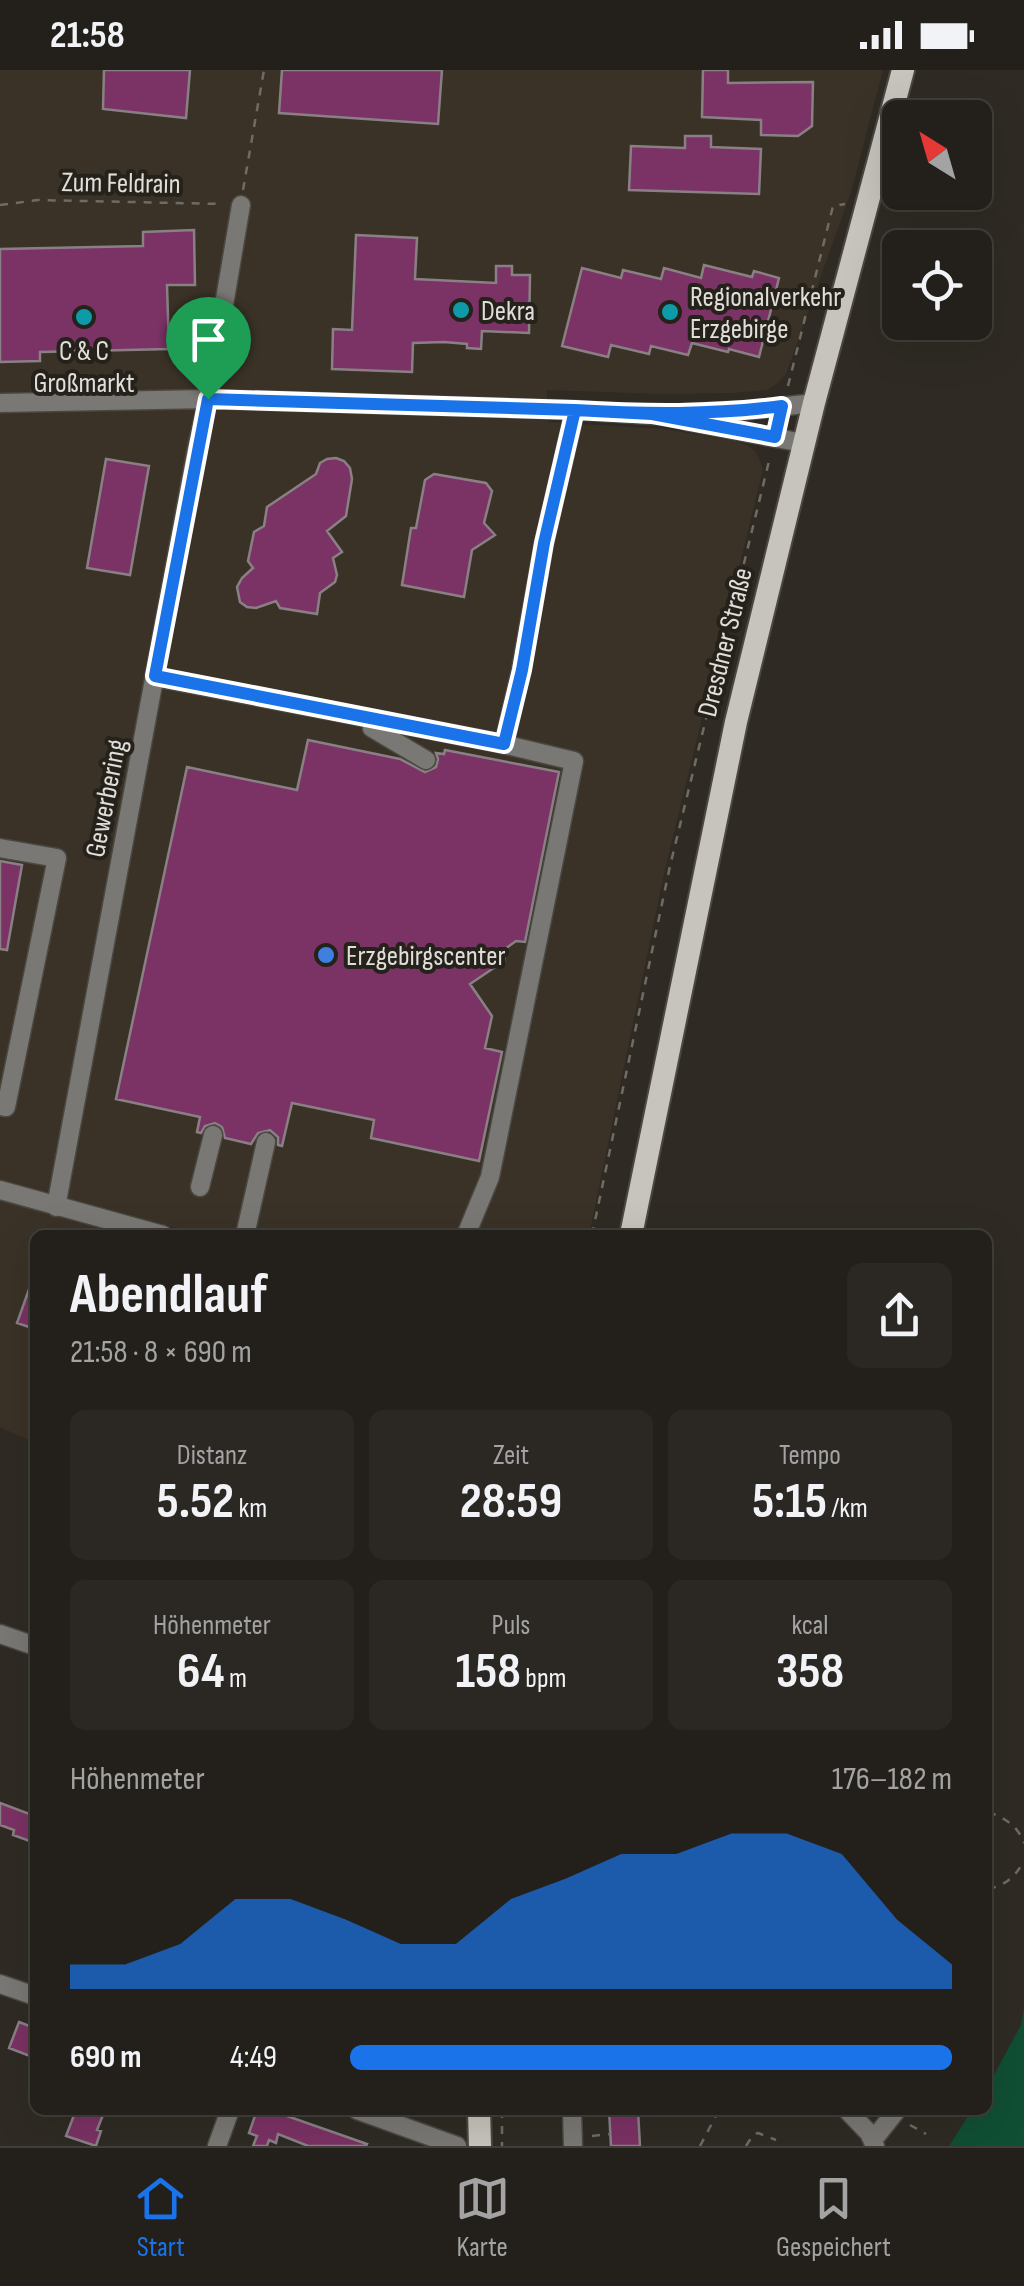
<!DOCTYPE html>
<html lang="de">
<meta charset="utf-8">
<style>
:root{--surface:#23201b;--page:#2b2824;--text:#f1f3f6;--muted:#a3a3a3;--line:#403e3a;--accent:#1a73e8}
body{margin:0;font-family:"Sofia Sans Condensed",sans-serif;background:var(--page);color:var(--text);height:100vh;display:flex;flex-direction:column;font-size:38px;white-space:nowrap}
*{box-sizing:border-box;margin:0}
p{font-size:32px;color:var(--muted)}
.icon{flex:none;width:55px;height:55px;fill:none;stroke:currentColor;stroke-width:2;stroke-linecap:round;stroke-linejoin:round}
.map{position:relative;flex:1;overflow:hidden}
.panel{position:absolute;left:30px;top:1160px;width:962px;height:885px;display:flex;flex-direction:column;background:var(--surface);border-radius:15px;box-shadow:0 10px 40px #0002,0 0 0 2px var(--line)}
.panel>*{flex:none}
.needle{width:65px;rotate:323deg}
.controls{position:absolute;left:882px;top:30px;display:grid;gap:20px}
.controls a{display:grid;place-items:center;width:110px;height:110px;border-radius:15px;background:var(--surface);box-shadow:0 10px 40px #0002,0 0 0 2px var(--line);font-size:50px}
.pin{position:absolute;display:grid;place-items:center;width:85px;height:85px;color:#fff;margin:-102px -42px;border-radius:50% 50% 50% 0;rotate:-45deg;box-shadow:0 0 10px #0007}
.pin .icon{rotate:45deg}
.round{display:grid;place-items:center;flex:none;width:105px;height:105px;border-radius:15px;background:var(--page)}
.head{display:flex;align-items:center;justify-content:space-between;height:170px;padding:0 40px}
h1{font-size:55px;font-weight:700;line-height:75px}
.stats{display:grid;grid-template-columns:repeat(3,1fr);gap:15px;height:170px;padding:10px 40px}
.stats div{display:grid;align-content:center;border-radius:15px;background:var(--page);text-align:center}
.stats b{font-size:50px;font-weight:700}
.stats small{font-size:28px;font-weight:400}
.stats p{font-size:28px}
.chart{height:280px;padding:20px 40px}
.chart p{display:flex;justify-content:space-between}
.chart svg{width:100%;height:180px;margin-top:10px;fill:var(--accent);opacity:.7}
ul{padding:0 40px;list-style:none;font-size:32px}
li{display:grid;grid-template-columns:160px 120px 1fr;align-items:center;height:75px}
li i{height:25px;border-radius:12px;background:var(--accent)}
.status{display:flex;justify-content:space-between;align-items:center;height:70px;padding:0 50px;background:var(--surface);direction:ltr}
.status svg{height:28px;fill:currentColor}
.tab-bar{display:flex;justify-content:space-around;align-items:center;height:140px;border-top:2px solid var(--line);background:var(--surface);font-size:28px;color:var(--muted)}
.tab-bar a{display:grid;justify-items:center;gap:5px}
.tab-bar .current{color:var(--accent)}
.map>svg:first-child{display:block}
.built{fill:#3a3226}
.green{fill:#104f34}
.building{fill:#7b3264;stroke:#898085;stroke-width:2.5}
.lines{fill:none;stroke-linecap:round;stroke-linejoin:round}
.minor-casing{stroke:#4b4841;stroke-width:21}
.major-casing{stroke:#4b4841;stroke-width:26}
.path{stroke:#6f6b65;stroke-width:2.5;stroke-dasharray:8 8;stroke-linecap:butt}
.minor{stroke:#797874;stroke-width:18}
.major{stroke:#c6c4bc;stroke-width:22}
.route-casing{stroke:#fff;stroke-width:20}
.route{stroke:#1a73e8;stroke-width:12}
.culture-dot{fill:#0f9aa8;stroke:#25211b;stroke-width:4}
.shop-dot{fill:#3f7fe0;stroke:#25211b;stroke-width:4}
.labels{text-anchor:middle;stroke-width:8;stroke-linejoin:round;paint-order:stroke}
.street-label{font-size:28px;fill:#e1deda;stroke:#25211b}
.poi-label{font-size:28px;fill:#e1deda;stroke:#25211b;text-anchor:start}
</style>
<div class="status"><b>21:58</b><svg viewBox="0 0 49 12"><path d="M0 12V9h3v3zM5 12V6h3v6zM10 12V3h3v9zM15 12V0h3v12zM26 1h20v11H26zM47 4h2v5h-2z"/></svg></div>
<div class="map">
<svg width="1024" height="2076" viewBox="0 0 1024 2076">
<rect width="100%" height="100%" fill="#2f2b24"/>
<path class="built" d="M0,0H883L851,122L786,304L779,312L767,320L732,323L660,324L547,320L548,352L665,359L736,371L748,376L756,382L763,399L665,799L589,1165H208L94,1139L18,1134L121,1165H35V1373L0,1357Z"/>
<path class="green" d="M1024,1938V2076H949L972,2040H988V2016L1021,1955Z"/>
<path class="building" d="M104,0H190L186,48L103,39Z
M282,0H442L438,54L279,43Z
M703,0H728V13L813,12L812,56L798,66L761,65V50L702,47Z
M685,66H711V77L761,79L759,124L629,120L631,76L685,78Z
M194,160L195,215H167L169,279L40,282V291L0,292V179L143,176V162Z
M356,165L417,168L415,209L496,213V196H512V205H530L529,263L482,261L481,279L467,278V274L444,272L413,273L412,302L332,299L333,259L352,260Z
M704,195L752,207L754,201L779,208L759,287L729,279L728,282L692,273L688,285L651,276L649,284L611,275L608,287L562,276L582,198L621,208L623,200L661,209L664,198L701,208Z
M336,388L344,391L350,398L352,409L346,446L327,461L342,482L333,488L337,505L335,512L320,523L317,544L280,538L276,531L256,538L247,537L240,532L237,517L242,508L253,498L248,491L254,462L264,456L267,437L316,404L320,393L327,389Z
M106,389L149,396L130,505L87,498Z
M434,404L486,413L492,421L484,453L495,465L472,480L464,527L402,515L411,458H416L425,410Z
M308,670L400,689L425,702L436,697L438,689L436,683L444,684L445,680L559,702L525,872L516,871L505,879L504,891L470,914L492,946L485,978L502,982L479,1091L371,1068L374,1050L292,1033L282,1076L278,1075V1067L270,1060L258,1063L251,1074L225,1068L222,1057L215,1053L205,1056L201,1063L197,1062L200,1047L116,1029L187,697L297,720Z
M0,791L22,795L7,880L0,879Z
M33,1208H35V1259L17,1253Z
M0,1733L35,1746V1773L13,1765L14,1760L0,1755Z
M19,1952L35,1958V1988L9,1978Z
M76,2040H105L97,2060L101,2061L96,2076L66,2066Z
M257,2040H270L367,2074L366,2076H308L278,2064L276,2073L269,2070L267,2076H253L257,2066L249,2063Z
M609,2040H638L640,2076H611Z"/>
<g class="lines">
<g class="minor-casing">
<path id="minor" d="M0,333L208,329L575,340L652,345L751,340L814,333
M687,351L803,373
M155,607L494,672L574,691L490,1107L466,1165
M373,649L372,658L426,690
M504,674L521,600L544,473L575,340
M0,778L57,788L6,1037L0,1036
M200,1117L213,1065
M0,1120L163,1165
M56,1137L197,378L208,329L241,135
M245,1165L266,1072
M0,1564L35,1576
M0,1914L35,1926
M357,2040L457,2076
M572,2040L573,2076
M847,2040L869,2063L875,2076
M873,2070L897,2040
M217,2076L230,2040"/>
</g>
<g class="major-casing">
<path id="major" d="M631,1165L736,652L814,333L903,0
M479,2040L480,2076"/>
</g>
<path class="path" d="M243,120L264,0
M0,135L38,130L223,134
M788,316L833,136L845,134
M592,1165L670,796L770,387
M988,1742C1005,1748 1018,1756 1024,1773
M988,1804V1811
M988,1819C1006,1815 1015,1807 1024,1791
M988,1965L989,1966
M502,2040V2076
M910,2055L926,2064
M592,2066L610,2064
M700,2076L719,2040
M746,2076L753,2065L758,2063L776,2070"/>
<use href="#minor" class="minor"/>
<use href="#major" class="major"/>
</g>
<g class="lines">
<g class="route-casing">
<path id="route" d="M208,329L575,340L652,344L775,367L782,336C713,345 645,344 575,340L544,473L522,600L504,674L155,606L208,329"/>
</g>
<use href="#route" class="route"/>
</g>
<g class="culture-dot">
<circle cx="461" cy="240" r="10"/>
<circle cx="670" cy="242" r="10"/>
<circle cx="84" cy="247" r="10"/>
</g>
<circle class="shop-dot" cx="326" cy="885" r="10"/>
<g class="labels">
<g class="street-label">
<text transform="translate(121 112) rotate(1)" y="10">Zum Feldrain</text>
<text transform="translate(724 572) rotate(-76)" y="10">Dresdner Straße</text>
<text transform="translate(105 728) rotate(-79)" y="10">Gewerbering</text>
</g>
<g class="poi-label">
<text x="690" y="236">Regionalverkehr<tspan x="690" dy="32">Erzgebirge</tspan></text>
<text x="481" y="250">Dekra</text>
<text x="84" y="290" text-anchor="middle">C &amp; C<tspan x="84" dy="32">Großmarkt</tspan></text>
<text x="346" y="895">Erzgebirgscenter</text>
</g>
</g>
</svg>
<div class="controls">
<a><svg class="needle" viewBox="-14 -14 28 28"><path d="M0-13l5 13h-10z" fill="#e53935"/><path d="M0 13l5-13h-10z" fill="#a3a3a3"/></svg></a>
<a><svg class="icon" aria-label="locate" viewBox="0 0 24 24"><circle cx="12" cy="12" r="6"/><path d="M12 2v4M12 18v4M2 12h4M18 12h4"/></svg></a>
</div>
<div class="pin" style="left:208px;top:329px;background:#1e9e55"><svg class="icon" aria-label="arrive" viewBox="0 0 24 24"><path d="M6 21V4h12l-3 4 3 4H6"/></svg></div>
<section class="panel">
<div class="head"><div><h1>Abendlauf</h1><p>21:58 · 8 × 690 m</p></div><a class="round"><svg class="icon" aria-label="share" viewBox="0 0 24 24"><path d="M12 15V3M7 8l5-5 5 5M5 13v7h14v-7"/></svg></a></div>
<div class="stats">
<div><p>Distanz</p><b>5.52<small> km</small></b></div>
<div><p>Zeit</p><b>28:59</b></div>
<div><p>Tempo</p><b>5:15<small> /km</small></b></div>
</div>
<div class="stats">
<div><p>Höhenmeter</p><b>64<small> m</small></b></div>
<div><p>Puls</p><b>158<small> bpm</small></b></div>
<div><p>kcal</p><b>358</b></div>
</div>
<div class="chart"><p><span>Höhenmeter</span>176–182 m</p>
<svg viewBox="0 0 160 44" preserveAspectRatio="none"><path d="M0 44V38L10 38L20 33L30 22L40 22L50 27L60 33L70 33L80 22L90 17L100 11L110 11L120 6L130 6L140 11L150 27L160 38V44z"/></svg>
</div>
<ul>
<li><b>690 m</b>4:49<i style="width:100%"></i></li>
</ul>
</section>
</div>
<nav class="tab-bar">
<a class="current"><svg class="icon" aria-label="home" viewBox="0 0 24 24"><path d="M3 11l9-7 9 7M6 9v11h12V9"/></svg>Start</a>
<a><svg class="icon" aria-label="map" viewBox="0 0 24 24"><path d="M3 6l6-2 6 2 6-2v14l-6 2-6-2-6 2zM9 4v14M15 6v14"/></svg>Karte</a>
<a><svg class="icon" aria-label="saved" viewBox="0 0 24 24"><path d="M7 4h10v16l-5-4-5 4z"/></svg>Gespeichert</a>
</nav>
